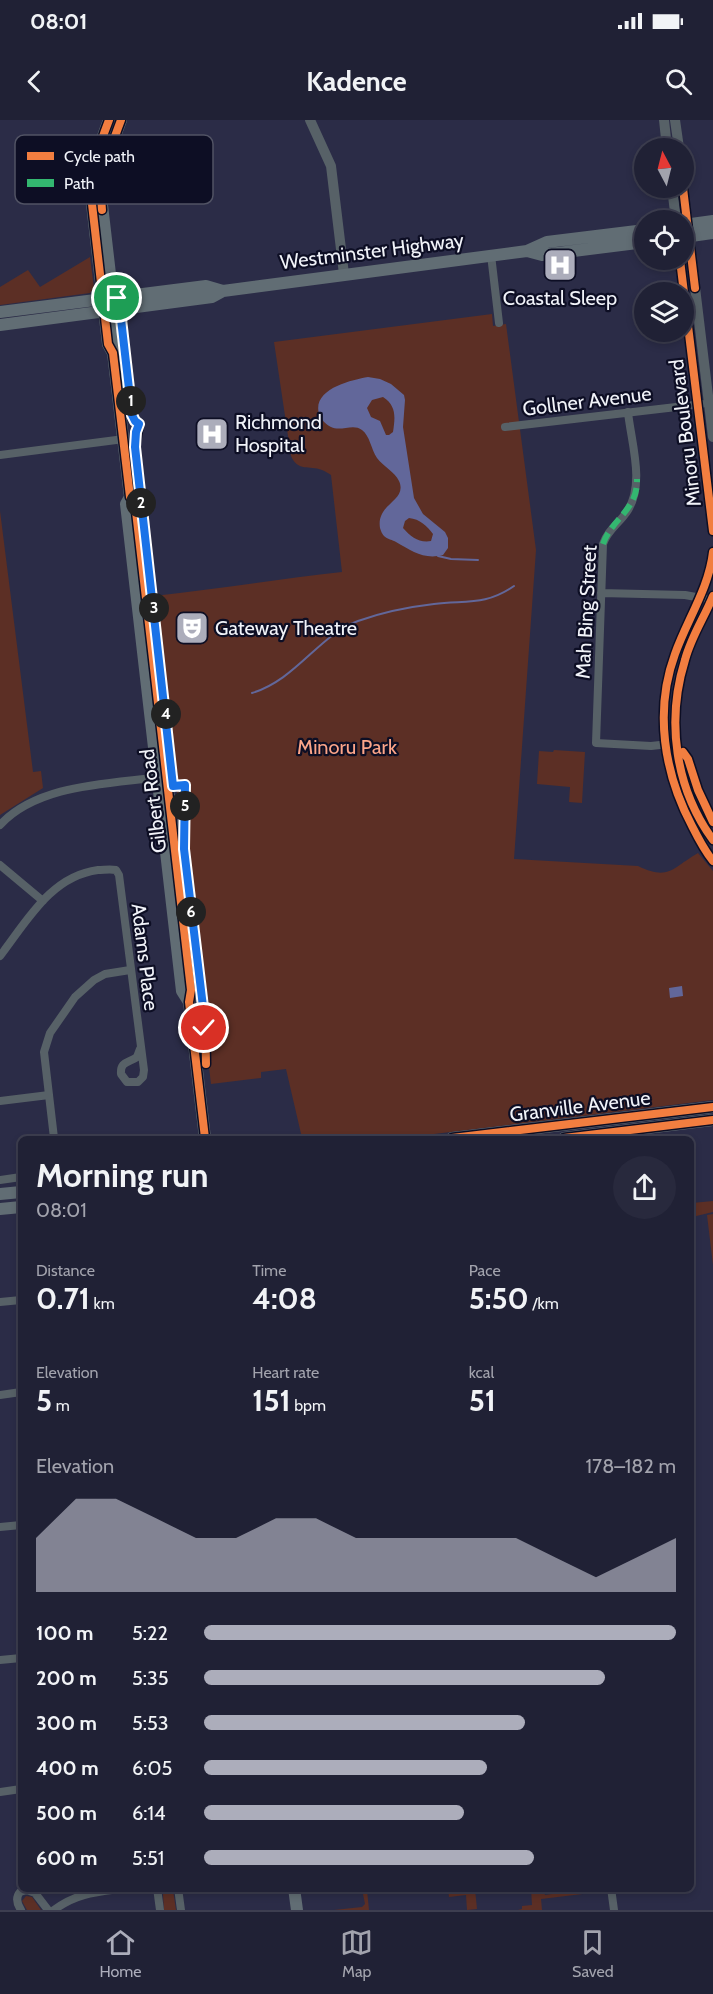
<!DOCTYPE html>
<meta charset="utf-8">
<style>
:root{--surface:#202135;--page:#28293d;--text:#f1f3f6;--muted:#a2a3ad;--line:#3d3e50;--accent:#acadbb}
body{margin:0;font-family:Cabin,sans-serif;background:var(--page);color:var(--text);height:100vh;display:flex;flex-direction:column;font-size:22px;white-space:nowrap}
*{box-sizing:border-box;margin:0}
p{font-size:20px;color:var(--muted)}
.icon{flex:none;width:33px;height:33px;fill:none;stroke:currentColor;stroke-width:2;stroke-linecap:round;stroke-linejoin:round}
.map{position:relative;flex:1;overflow:hidden}
.side{position:absolute;left:18px;top:1016px;width:676px;height:756px;display:flex;flex-direction:column;background:var(--surface);border-radius:9px;box-shadow:0 3px 9px #0003,0 0 0 2px var(--line)}
.side>*{flex:none}
.needle{width:39px;rotate:353deg}
.tools{position:absolute;left:634px;top:18px;display:grid;gap:12px}
.tools a{display:grid;place-items:center;width:60px;height:60px;border-radius:50%;background:var(--surface);box-shadow:0 3px 9px #0003,0 0 0 2px var(--line);font-size:30px}
.pin{position:absolute;display:grid;place-items:center;width:51px;height:51px;color:#fff;margin:-26px;border:3px solid #fff;border-radius:50%;box-shadow:0 2px 6px #0007}
.km{position:absolute;width:30px;height:30px;margin:-15px;border-radius:50%;background:#222;color:#fff;font-size:16px;line-height:30px;text-align:center}
.round{display:grid;place-items:center;flex:none;width:63px;height:63px;border-radius:32px;background:var(--page)}
.head{display:flex;align-items:center;justify-content:space-between;height:102px;padding:0 18px}
h1{font-size:33px;font-weight:700;line-height:45px}
.metrics{display:grid;grid-template-columns:repeat(3,1fr);gap:9px;height:102px;padding:6px 18px}
.metrics div{display:grid;align-content:center}
.metrics b{font-size:30px;font-weight:700}
.metrics small{font-size:16px;font-weight:400}
.metrics p{font-size:16px}
.chart{height:168px;padding:12px 18px}
.chart p{display:flex;justify-content:space-between}
.chart svg{width:100%;height:108px;margin-top:6px;fill:var(--accent);opacity:.7}
ul{padding:0 18px;list-style:none;font-size:20px}
li{display:grid;grid-template-columns:96px 72px 1fr;align-items:center;height:45px}
li i{height:15px;border-radius:8px;background:var(--accent)}
.status{display:flex;justify-content:space-between;align-items:center;height:42px;padding:0 30px;background:var(--surface);direction:ltr}
.status svg{height:16px;fill:currentColor}
header{display:flex;justify-content:space-between;align-items:center;height:78px;padding:0 18px;background:var(--surface);font-size:27px;font-weight:700}
.menu{display:flex;justify-content:space-around;align-items:center;height:84px;border-top:2px solid var(--line);background:var(--surface);font-size:16px;color:var(--muted)}
.menu a{display:grid;justify-items:center;gap:3px}
.menu .current{color:var(--accent)}
.map>svg:first-child{display:block}
.green{fill:#5c2f25}
.water{fill:#62679a;fill-rule:evenodd}
.lines{fill:none;stroke-linecap:round;stroke-linejoin:round}
.stream{stroke:#62679a;stroke-width:2}
.minor{stroke:#576167;stroke-width:8}
.tertiary{stroke:#576167;stroke-width:10}
.secondary{stroke:#616d74;stroke-width:12}
.quiet{stroke:#33b770;stroke-width:6;stroke-dasharray:12 6;stroke-linecap:butt}
.cycleway-casing{stroke:#0d0e24;stroke-width:11}
.cycleway{stroke:#f27e40;stroke-width:8}
.route-casing{stroke:#fff;stroke-width:12}
.route{stroke:#1a73e8;stroke-width:8}
.labels{text-anchor:middle;stroke-width:4.5;stroke-linejoin:round;paint-order:stroke}
.street-label{font-size:20px;fill:#f1f3f9;stroke:#0d0e24}
.poi-label{font-size:20px;fill:#f1f3f9;stroke:#0d0e24;text-anchor:start}
.park-label{font-size:20px;fill:#fda589;stroke:#0d0e24}
.key{fill:#0d0e24;stroke:#515364;stroke-width:1.5}
.key-label{font-size:16px;fill:#f1f3f9}
</style>
<div class="status"><b>08:01</b><svg viewBox="0 0 49 12"><path d="M0 12V9h3v3zM5 12V6h3v6zM10 12V3h3v9zM15 12V0h3v12zM26 1h20v11H26zM47 4h2v5h-2z"/></svg></div>
<header><svg class="icon" aria-label="back" viewBox="0 0 24 24"><path d="M15 5l-7 7 7 7"/></svg>Kadence<svg class="icon" aria-label="search" viewBox="0 0 24 24"><circle cx="10" cy="10" r="6"/><path d="M15 15l6 6"/></svg></header>
<div class="map">
<svg width="713" height="1790" viewBox="0 0 713 1790">
<rect width="100%" height="100%" fill="#2b2c47"/>
<path class="green" d="M90,137L94,168L90,173L0,185V167L28,150L40,167Z
M492,194L493,206L506,204L536,430L514,739L638,746C669,761 672,748 698,733L713,751V980L401,1018H302L286,949L261,952V958L211,964L154,476C217,469 279,459 342,452L331,355C328,353 325,351 322,350C309,345 298,352 291,336L274,222Z
M0,391L33,652L41,651L43,668L0,695Z
M554,630L585,632L582,683L569,682L570,667L537,664L539,631L553,632Z
M713,1081V1092L692,1097V1083Z
M713,1094V1145L707,1095Z
M166,1768L173,1770L176,1790H164L163,1774Z
M362,1769H375L367,1770L369,1790H334L362,1787L365,1784Z
M448,1769H475L477,1789L467,1790L466,1775L449,1777Z
M531,1769H540V1772H544L545,1775L594,1768L602,1769L603,1774H600L599,1772L541,1779L542,1790H518L522,1789V1786L532,1785Z
M26,1776L32,1777L41,1790H27L22,1781Z"/>
<path class="water" d="M368,257L380,259L391,264L404,275L405,280L403,307L414,378L423,394L445,412L448,418V428L443,435C424,440 412,431 396,422C393,420 387,419 384,416C382,414 381,411 380,408C376,383 408,381 399,361C395,352 383,346 377,338C371,329 370,316 362,310C353,303 341,312 331,307C326,305 321,299 319,294C312,269 351,260 368,257ZM383,277C397,286 395,298 393,312L389,315H386L380,301L371,297L367,288L372,280ZM409,398C420,399 427,406 433,414L431,421C419,423 411,417 403,408L405,401Z
M682,866L683,876L670,878L669,868Z"/>
<g class="lines">
<path class="stream" d="M438,436L451,439L478,440
M252,573C296,560 319,515 358,501C383,492 408,487 434,484C466,480 485,486 514,466"/>
<path class="minor" d="M491,135L499,203
M628,292C631,322 645,363 628,390C620,403 608,409 603,424L596,623L651,626L669,624
M505,307L702,284
M0,335L124,319
M601,473L685,475L713,480
M0,705C38,664 109,664 160,657
M0,745L43,781
M0,836C27,801 51,756 98,750C104,750 110,749 116,750L119,755L144,950L143,957L138,962H127L121,954C120,941 129,943 137,937L140,929
M0,981L49,975
M54,1018L44,932L50,913L75,877L94,860L105,854L130,850
M0,1060L21,1057
M0,1182L21,1180
M0,1275L21,1272
M0,1407L21,1405
M0,1540L21,1538
M0,1672L21,1669
M157,1768L160,1790
M178,1768L181,1790
M611,1768L614,1790
M21,1790C17,1784 15,1778 20,1772L27,1770L35,1773L48,1790
M54,1790C78,1772 99,1772 128,1768"/>
<path class="tertiary" d="M310,0L331,46L344,154
M664,0L667,28
M675,0L679,28
M672,68L676,100
M683,68L713,317
M680,140L713,411
M713,432C709,468 687,500 675,534C654,591 664,653 692,706C698,718 704,730 713,741
M713,476C704,498 691,517 685,540C666,601 675,668 713,720"/>
<path class="secondary" d="M109,0C98,28 91,54 92,84L108,224L113,233L130,377L135,383L191,870L189,882L205,1018
M684,105L713,101
M684,117L713,113
M527,131L542,135L645,122
M0,192L206,166L223,171L527,131L547,122L645,110
M0,205L212,177L223,171
M113,233L118,223L102,85C102,54 110,28 121,0
M130,377L126,384L182,871L189,882
M452,1018L713,987
M564,1018L713,1000
M0,1074L21,1072
M0,1089L21,1087
M294,1768L297,1790"/>
<path class="quiet" d="M603,424C612,398 638,390 637,359"/>
<g class="cycleway-casing">
<path id="cycleway" d="M109,0C98,28 91,54 92,84L108,224L113,233L130,377L135,383L191,870L189,882L205,1018
M683,68L695,168
M102,90C99,58 110,29 121,0
M680,140L713,411
M112,168L115,171L123,196L121,199L132,295L135,301L139,304L135,327L136,343
M713,432C709,468 687,500 675,534C654,591 664,653 692,706C698,718 704,730 713,741
M713,476C704,498 691,517 685,540C666,601 675,668 713,720
M683,632L688,639L698,670L713,702
M172,652L173,666L185,665L184,729L185,741
M199,855L205,895L206,944
M452,1018L713,987
M564,1018L713,1000"/>
</g>
<use href="#cycleway" class="cycleway"/>
</g>
<g class="lines">
<g class="route-casing">
<path id="route" d="M117,178L123,196L121,199L132,295L135,301L139,304L136,312L135,327L173,666L185,665L184,729L204,895V908"/>
</g>
<use href="#route" class="route"/>
</g>
<defs>
<g id="hospital-square" transform="scale(1.725)"><rect x="-9" y="-9" width="18" height="18" rx="4" fill="#acadbb" stroke="#0d0e24"/><path d="M-5-5h3v3.5h4V-5h3V5h-3V1.5h-4V5h-3Z" fill="#fff"/></g>
<g id="theatre-square" transform="scale(1.725)"><rect x="-9" y="-9" width="18" height="18" rx="4" fill="#acadbb" stroke="#0d0e24"/><path d="M-5-5.5Q0-4 5-5.5V0Q5 5 0 6Q-5 5-5 0ZM-3.3-2.5H-1v1.5H-3.3ZM1-2.5H3.3v1.5H1ZM-2.8 1Q0 5.5 2.8 1Z" fill="#fff"/></g>
</defs>
<g fill-rule="evenodd">
<use href="#hospital-square" x="560" y="145"/>
<use href="#hospital-square" x="212" y="314"/>
<use href="#theatre-square" x="192" y="508"/>
</g>
<g class="labels">
<g class="street-label">
<text transform="translate(372 131) rotate(-7)" y="7">Westminster Highway</text>
<text transform="translate(587 281) rotate(-7)" y="7">Gollner Avenue</text>
<text transform="translate(685 313) rotate(-97)" y="7">Minoru Boulevard</text>
<text transform="translate(586 492) rotate(-87)" y="7">Mah Bing Street</text>
<text transform="translate(153 681) rotate(-97)" y="7">Gilbert Road</text>
<text transform="translate(145 837) rotate(83)" y="7">Adams Place</text>
<text transform="translate(580 986) rotate(-7)" y="7">Granville Avenue</text>
</g>
<g class="poi-label">
<text x="560" y="185" text-anchor="middle">Coastal Sleep</text>
<text x="235" y="309">Richmond<tspan x="235" dy="23">Hospital</tspan></text>
<text x="215" y="515">Gateway Theatre</text>
</g>
<g class="park-label">
<text x="347" y="634">Minoru Park</text>
</g>
</g>
<rect x="15" y="15" width="198" height="69" rx="9" class="key"/>
<rect x="27" y="32" width="27" height="8" fill="#f27e40"/>
<rect x="27" y="59" width="27" height="8" fill="#33b770"/>
<g class="key-label">
<text x="64" y="42">Cycle path</text>
<text x="64" y="69">Path</text>
</g>
</svg>
<div class="tools">
<a><svg class="needle" viewBox="-14 -14 28 28"><path d="M0-13l5 13h-10z" fill="#e53935"/><path d="M0 13l5-13h-10z" fill="#a2a3ad"/></svg></a>
<a><svg class="icon" aria-label="locate" viewBox="0 0 24 24"><circle cx="12" cy="12" r="6"/><path d="M12 2v4M12 18v4M2 12h4M18 12h4"/></svg></a>
<a><svg class="icon" aria-label="layers" viewBox="0 0 24 24"><path d="M12 4l9 5-9 5-9-5zM3 14l9 5 9-5"/></svg></a>
</div>
<div class="pin" style="left:117px;top:178px;background:#1e9e55"><svg class="icon" aria-label="arrive" viewBox="0 0 24 24"><path d="M6 21V4h12l-3 4 3 4H6"/></svg></div>
<div class="pin" style="left:204px;top:908px;background:#d93025"><svg class="icon" aria-label="check" viewBox="0 0 24 24"><path d="M5 12l5 5 9-10"/></svg></div>
<b class="km" style="left:131px;top:281px">1</b>
<b class="km" style="left:141px;top:383px">2</b>
<b class="km" style="left:154px;top:488px">3</b>
<b class="km" style="left:166px;top:594px">4</b>
<b class="km" style="left:185px;top:686px">5</b>
<b class="km" style="left:191px;top:792px">6</b>
<section class="side">
<div class="head"><div><h1>Morning run</h1><p>08:01</p></div><a class="round"><svg class="icon" aria-label="share" viewBox="0 0 24 24"><path d="M12 15V3M7 8l5-5 5 5M5 13v7h14v-7"/></svg></a></div>
<div class="metrics">
<div><p>Distance</p><b>0.71<small> km</small></b></div>
<div><p>Time</p><b>4:08</b></div>
<div><p>Pace</p><b>5:50<small> /km</small></b></div>
</div>
<div class="metrics">
<div><p>Elevation</p><b>5<small> m</small></b></div>
<div><p>Heart rate</p><b>151<small> bpm</small></b></div>
<div><p>kcal</p><b>51</b></div>
</div>
<div class="chart"><p><span>Elevation</span>178–182 m</p>
<svg viewBox="0 0 160 44" preserveAspectRatio="none"><path d="M0 44V22L10 6L20 6L30 14L40 22L50 22L60 14L70 14L80 22L90 22L100 22L110 22L120 22L130 30L140 38L150 30L160 22V44z"/></svg>
</div>
<ul>
<li><b>100 m</b>5:22<i style="width:100%"></i></li>
<li><b>200 m</b>5:35<i style="width:85%"></i></li>
<li><b>300 m</b>5:53<i style="width:68%"></i></li>
<li><b>400 m</b>6:05<i style="width:60%"></i></li>
<li><b>500 m</b>6:14<i style="width:55%"></i></li>
<li><b>600 m</b>5:51<i style="width:70%"></i></li>
</ul>
</section>
</div>
<nav class="menu">
<a class="current"><svg class="icon" aria-label="home" viewBox="0 0 24 24"><path d="M3 11l9-7 9 7M6 9v11h12V9"/></svg>Home</a>
<a><svg class="icon" aria-label="map" viewBox="0 0 24 24"><path d="M3 6l6-2 6 2 6-2v14l-6 2-6-2-6 2zM9 4v14M15 6v14"/></svg>Map</a>
<a><svg class="icon" aria-label="saved" viewBox="0 0 24 24"><path d="M7 4h10v16l-5-4-5 4z"/></svg>Saved</a>
</nav>
